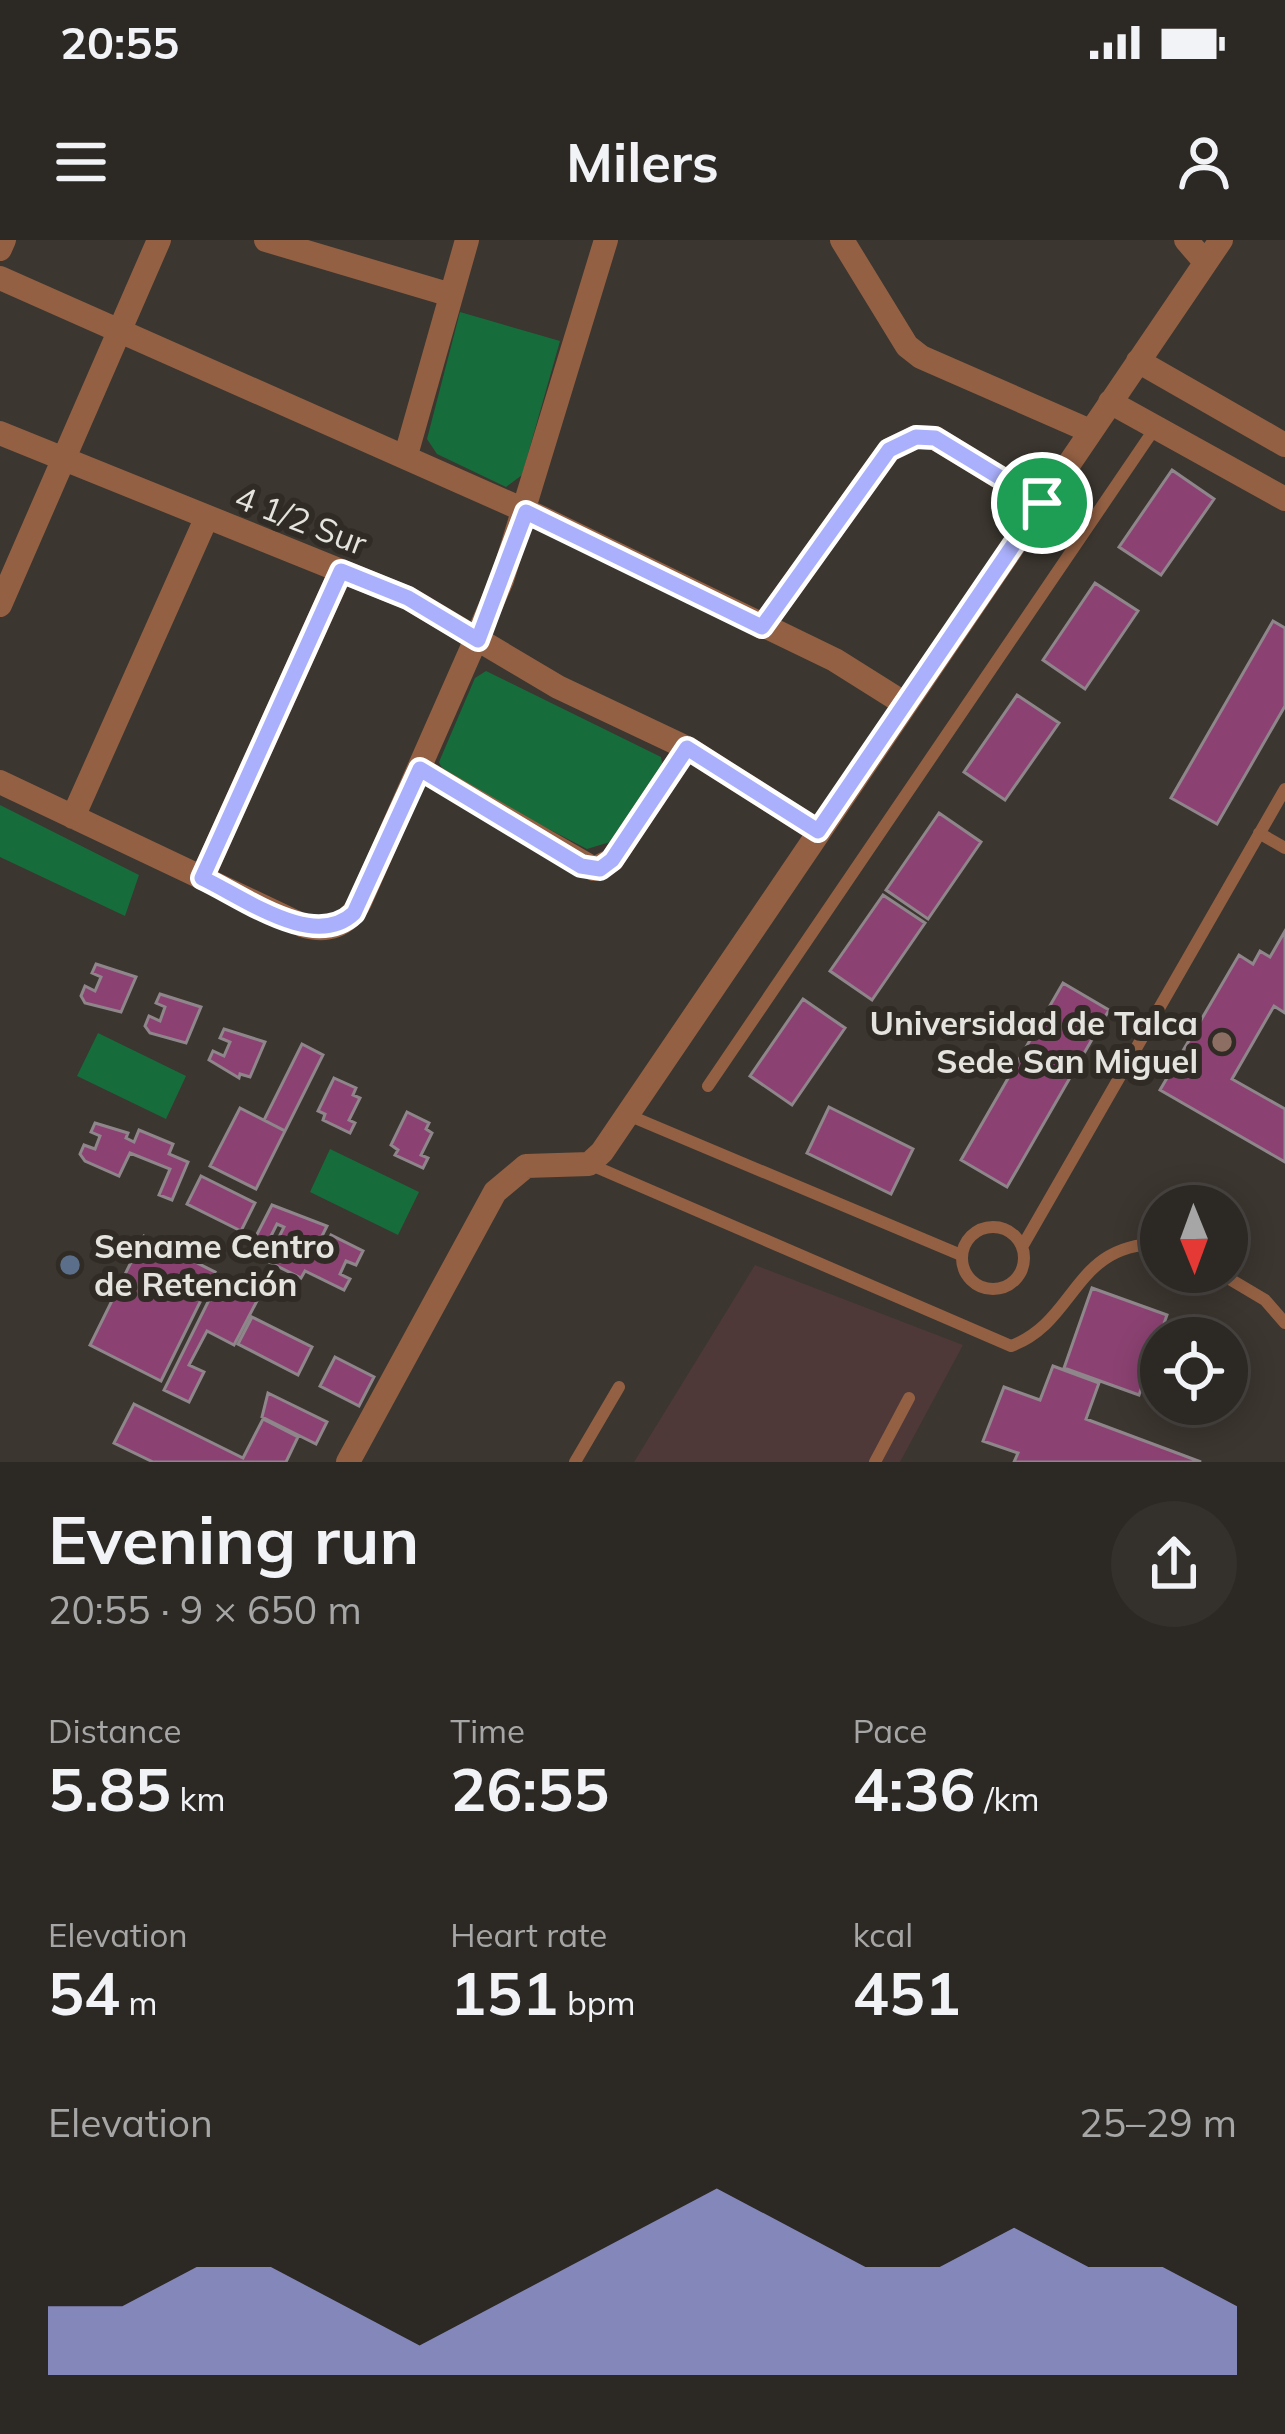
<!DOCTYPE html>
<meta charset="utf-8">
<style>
:root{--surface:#2c2823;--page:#34302b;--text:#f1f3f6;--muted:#a6a6a6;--line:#484441;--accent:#aab0fb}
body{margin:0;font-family:Mulish,sans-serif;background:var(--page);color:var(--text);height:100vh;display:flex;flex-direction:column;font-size:45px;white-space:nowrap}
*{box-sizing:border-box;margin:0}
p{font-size:39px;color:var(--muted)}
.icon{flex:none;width:66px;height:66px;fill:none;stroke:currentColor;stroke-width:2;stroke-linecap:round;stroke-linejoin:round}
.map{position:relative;height:1222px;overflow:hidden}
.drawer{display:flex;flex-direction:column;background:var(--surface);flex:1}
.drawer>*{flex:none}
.needle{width:78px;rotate:179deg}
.tools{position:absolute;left:1140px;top:945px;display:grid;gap:24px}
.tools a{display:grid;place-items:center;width:108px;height:108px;border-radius:50%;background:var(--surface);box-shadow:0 6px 30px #0003,0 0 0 3px var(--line);font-size:60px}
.pin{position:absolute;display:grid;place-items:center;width:102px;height:102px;color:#fff;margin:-51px;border:6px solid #fff;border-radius:50%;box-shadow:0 3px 12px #0007}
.round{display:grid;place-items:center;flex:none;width:126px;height:126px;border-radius:63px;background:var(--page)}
.overview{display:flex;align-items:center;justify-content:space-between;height:204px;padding:0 48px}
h1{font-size:66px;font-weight:700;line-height:90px}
.metrics{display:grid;grid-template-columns:repeat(3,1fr);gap:18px;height:204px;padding:12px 48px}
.metrics div{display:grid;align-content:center}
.metrics b{font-size:60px;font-weight:700}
.metrics small{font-size:33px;font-weight:400}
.metrics p{font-size:33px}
.chart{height:336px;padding:24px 48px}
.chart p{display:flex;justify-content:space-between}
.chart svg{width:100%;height:216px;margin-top:12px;fill:var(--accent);opacity:.7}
.status{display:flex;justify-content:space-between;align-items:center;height:84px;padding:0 60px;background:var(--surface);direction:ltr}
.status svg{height:33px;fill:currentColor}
header{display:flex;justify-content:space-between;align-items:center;height:156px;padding:0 48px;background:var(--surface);font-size:54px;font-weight:700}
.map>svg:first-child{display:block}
.industrial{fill:#4e3938}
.green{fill:#166d3b}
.building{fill:#8b4272;stroke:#8f868b;stroke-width:3}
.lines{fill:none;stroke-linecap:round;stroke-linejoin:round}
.lane{stroke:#936043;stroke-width:12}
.street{stroke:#936043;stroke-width:24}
.route-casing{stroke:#fff;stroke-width:24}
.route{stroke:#aab0fb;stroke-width:15}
.education-dot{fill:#8d6e63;stroke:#302c25;stroke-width:4.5}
.service-dot{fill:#5c6f8a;stroke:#302c25;stroke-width:4.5}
.labels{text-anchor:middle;stroke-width:12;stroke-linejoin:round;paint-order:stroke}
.street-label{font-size:33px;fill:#e5e3de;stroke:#302c25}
.poi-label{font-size:33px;font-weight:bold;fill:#e5e3de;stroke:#302c25;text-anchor:end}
</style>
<div class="status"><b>20:55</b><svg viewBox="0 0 49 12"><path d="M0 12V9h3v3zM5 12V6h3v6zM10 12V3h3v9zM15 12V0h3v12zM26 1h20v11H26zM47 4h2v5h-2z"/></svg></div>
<header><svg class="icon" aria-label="menu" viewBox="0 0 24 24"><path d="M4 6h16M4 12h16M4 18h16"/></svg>Milers<svg class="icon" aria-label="person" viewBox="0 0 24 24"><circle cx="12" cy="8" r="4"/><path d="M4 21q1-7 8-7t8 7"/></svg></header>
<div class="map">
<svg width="1285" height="1222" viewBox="0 0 1285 1222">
<rect width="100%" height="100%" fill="#3b362f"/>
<path class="industrial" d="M755,1025L963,1105L900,1222H634Z"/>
<path class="green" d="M460,72L560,101L522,235L506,247L437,214L427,199Z
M486,431L661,517L663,528L610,602L587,609L445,535L439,522L475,438Z
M0,565L139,635L125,676L0,617Z
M98,793L186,836L166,879L77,836Z
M330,909L419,952L398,995L310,952Z"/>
<path class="building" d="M1172,230L1214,259L1161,335L1119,307Z
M1095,343L1138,371L1085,449L1043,420Z
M1273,381L1285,388V466L1217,584L1171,558Z
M1017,455L1059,483L1005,560L964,532Z
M939,573L981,602L928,679L886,650Z
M883,655L925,683L872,760L830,731Z
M1285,691V773L1274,766L1232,839L1285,869V922L1160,850L1239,715L1253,724L1260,711L1270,717Z
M96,724L136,737L121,772L85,763L81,756L85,746L95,751L101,737L92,733Z
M1063,743L1109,770L1007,947L961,920Z
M160,754L201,767L186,803L150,793L145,786L149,776L160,781L165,767L156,763Z
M803,759L845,788L792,865L750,836Z
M224,789L265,802L250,837L240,834L239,838L209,820L213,811L224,816L230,802L220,798Z
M302,804L323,815L285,891L264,880Z
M334,838L356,848L353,855L360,858L349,880L355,883L350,893L323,880L325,874L318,871Z
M829,867L913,909L891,954L807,913Z
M240,868L285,891L256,949L210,926Z
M407,872L429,883L426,889L432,893L421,915L428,918L423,928L395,915L398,910L391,905Z
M95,883L128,893L126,898L134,902L139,890L173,904L169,914L188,922L172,960L159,955L170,929L130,913L119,936L85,921L80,914L84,905L95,909L100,896L91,892Z
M201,936L255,963L241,991L187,964Z
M272,965L327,986L322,996L328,1000L331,995L363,1011L356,1025L346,1021L340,1034L350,1039L344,1050L305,1031L301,1038L267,1021L284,987L277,984L265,1008L253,1002Z
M144,996L215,1032L161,1141L90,1105Z
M219,1040L258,1059L234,1105L207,1091L189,1125L204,1132L189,1162L164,1150Z
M1092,1048L1167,1075L1139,1155L1064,1128Z
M252,1077L312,1107L298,1135L238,1104Z
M335,1117L374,1137L359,1166L320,1146Z
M1053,1126L1099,1143L1086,1179L1201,1222H1014L1018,1213L983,1201L1004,1147L1040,1160Z
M268,1153L327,1182L316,1204L262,1177Z
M134,1164L243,1218L263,1179L298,1197L286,1222H153L114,1203Z"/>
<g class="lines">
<path class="lane" d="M1259,593L1285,608
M708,846L1155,188
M628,875L961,1015
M589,924L1011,1106C1077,1082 1073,1002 1161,1004
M962 1018a31 31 0 1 1 62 0a31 31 0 1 1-62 0Z
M1022,1007L1285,549
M1218,1032L1265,1060L1285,1083
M575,1222L619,1147
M875,1222L909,1158"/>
<path class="street" d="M266,0L451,55
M842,0L907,106L921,117L1090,191
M1186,0L1205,22
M0,9L4,0
M0,38L542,278L835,420L905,464
M1138,121L1285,205
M1110,162L1285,259
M0,193L408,358L558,447L687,508L818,591
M406,215L467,0
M0,365L159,0
M762,387L889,210L916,197L935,198L1042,263
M420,529L594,629L612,620L687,508
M0,542L302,685C327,693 348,686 360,662L502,340L606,0
M73,577L206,279
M202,638L341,331
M348,1222L495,952L526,926L589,924L602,912L1221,0"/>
</g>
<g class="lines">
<g class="route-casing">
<path id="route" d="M916,197L935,198L1042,263L818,591L687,508L612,620L600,629L581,626L420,529L354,673C314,711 243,657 202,638L341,331L408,358L478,400L526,272L762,387L889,210Z"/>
</g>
<use href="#route" class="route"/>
</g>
<circle class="education-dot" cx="1222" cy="802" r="12"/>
<circle class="service-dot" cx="70" cy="1025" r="12"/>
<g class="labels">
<g class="street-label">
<text transform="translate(301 280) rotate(21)" y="12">4 1/2 Sur</text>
</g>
<g class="poi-label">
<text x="1198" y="795">Universidad de Talca<tspan x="1198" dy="38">Sede San Miguel</tspan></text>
<text x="94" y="1018" text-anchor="start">Sename Centro<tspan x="94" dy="38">de Retención</tspan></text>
</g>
</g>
</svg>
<div class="tools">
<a><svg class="needle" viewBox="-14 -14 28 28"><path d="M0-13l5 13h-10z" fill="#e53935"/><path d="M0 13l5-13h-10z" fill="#a6a6a6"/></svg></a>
<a><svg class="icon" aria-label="locate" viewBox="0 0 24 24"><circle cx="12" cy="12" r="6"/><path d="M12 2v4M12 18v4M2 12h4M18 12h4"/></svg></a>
</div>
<div class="pin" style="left:1042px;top:263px;background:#1e9e55"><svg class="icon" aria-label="arrive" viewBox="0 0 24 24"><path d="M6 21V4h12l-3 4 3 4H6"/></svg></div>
</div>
<section class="drawer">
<div class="overview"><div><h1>Evening run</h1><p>20:55 · 9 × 650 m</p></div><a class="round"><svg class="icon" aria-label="share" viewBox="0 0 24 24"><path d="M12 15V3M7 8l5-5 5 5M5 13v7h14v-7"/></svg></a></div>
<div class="metrics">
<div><p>Distance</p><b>5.85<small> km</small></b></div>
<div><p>Time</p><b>26:55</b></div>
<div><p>Pace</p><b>4:36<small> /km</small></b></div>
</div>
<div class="metrics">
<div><p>Elevation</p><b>54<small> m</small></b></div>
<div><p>Heart rate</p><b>151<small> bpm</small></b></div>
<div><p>kcal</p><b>451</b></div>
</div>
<div class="chart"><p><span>Elevation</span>25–29 m</p>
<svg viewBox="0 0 160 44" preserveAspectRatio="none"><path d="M0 44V30L10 30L20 22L30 22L40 30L50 38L60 30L70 22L80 14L90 6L100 14L110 22L120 22L130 14L140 22L150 22L160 30V44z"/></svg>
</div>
</section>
